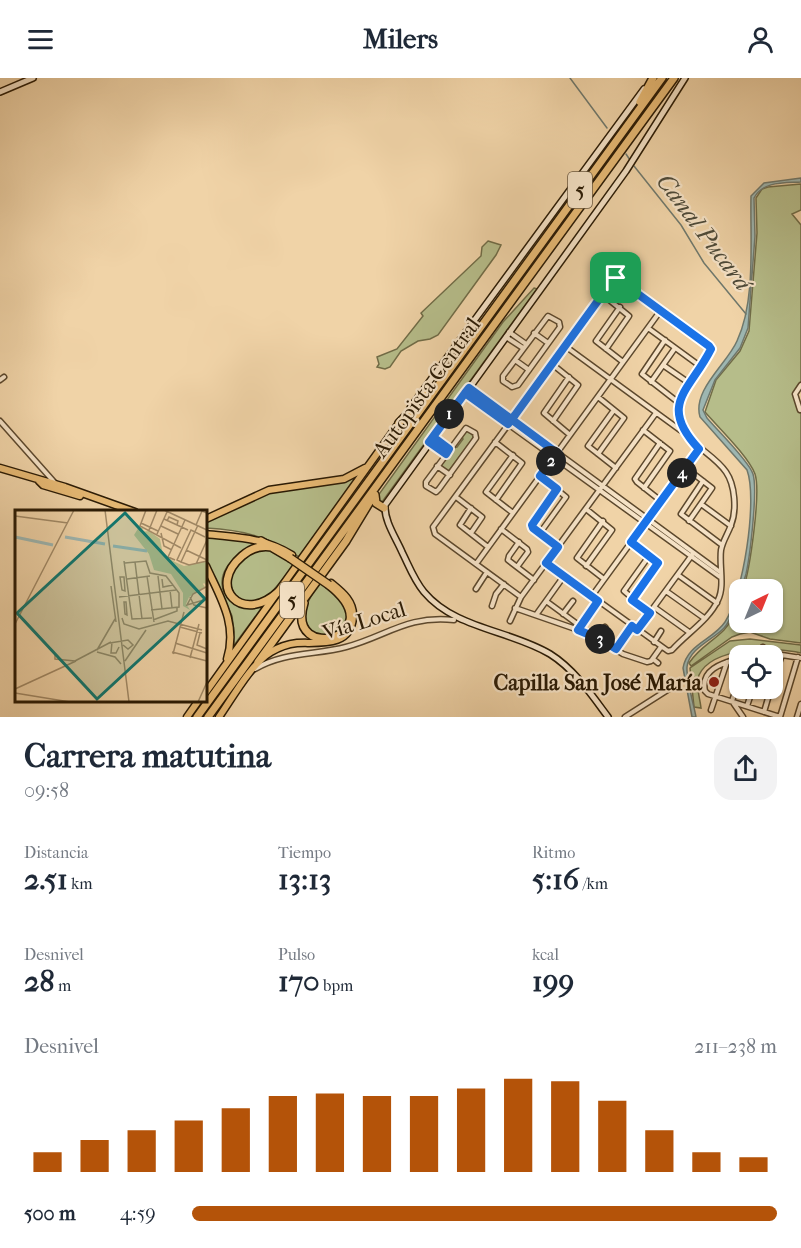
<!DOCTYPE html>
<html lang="es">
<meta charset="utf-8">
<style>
:root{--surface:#fff;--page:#f2f2f3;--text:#1f2937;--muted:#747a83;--accent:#b45309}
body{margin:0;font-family:"IM FELL French Canon",serif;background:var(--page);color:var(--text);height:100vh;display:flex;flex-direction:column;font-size:22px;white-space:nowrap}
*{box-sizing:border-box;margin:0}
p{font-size:20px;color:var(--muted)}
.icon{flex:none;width:33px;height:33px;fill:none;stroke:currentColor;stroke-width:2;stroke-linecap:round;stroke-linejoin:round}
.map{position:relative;height:639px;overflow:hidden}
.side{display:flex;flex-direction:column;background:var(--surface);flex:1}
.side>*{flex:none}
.needle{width:39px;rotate:43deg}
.controls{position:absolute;left:729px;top:501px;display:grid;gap:12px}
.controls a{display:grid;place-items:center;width:54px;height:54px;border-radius:12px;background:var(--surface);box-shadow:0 2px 4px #0004;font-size:30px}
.pin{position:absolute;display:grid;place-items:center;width:51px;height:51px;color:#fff;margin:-26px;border-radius:12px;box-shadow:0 3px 9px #0006}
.km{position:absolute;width:30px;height:30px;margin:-15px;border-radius:50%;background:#222;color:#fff;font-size:16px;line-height:30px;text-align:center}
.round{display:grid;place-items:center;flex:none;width:63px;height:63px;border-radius:18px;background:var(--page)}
.summary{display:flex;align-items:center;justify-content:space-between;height:102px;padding:0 24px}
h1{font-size:33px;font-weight:700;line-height:45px}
.figures{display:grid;grid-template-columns:repeat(3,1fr);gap:9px;height:102px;padding:6px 24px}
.figures div{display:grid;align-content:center}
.figures b{font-size:30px;font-weight:700}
.figures small{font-size:16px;font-weight:400}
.figures p{font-size:16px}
.chart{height:168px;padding:12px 24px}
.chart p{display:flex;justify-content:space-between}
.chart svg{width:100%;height:108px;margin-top:6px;stroke:var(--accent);stroke-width:6}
ul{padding:0 24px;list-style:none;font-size:20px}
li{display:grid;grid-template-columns:96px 72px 1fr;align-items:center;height:45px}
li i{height:15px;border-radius:8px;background:var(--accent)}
header{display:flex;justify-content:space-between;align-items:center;height:78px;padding:0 24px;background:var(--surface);font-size:27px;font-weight:700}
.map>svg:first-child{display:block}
.green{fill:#b6bd8a;stroke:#706c47;stroke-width:1.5}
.water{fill:#9db6b1;stroke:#6f786c;stroke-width:1.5}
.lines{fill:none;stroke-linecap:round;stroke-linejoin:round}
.stream{stroke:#6f786c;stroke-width:1.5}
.street-casing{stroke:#5c482d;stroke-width:7}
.secondary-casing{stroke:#2a1a04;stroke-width:8}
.primary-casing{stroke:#2a1a04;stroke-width:9}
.highway-casing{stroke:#2a1a04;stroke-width:10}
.street{stroke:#f5e2c6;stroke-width:4}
.secondary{stroke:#f5e2c6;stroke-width:5}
.primary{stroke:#e8ba74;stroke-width:6}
.highway{stroke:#e8ba74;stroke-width:7}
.highway-bridge-casing{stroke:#2a1a04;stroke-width:10;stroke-linecap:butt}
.highway-bridge{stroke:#e8ba74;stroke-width:7}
.route-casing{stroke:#fff;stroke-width:12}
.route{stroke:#1a73e8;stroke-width:8}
.poi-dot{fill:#8f2418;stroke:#f5e2c6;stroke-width:2}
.labels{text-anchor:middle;stroke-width:4.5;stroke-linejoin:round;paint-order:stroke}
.shield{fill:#f5e2c6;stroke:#67563e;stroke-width:1.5}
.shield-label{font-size:21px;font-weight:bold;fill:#2a1a04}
.street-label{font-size:22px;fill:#2a1a04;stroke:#f5e2c6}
.poi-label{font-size:22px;font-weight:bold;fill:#2a1a04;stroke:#f5e2c6;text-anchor:end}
.water-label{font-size:24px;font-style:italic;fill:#4c4938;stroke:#f5e2c6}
.inset-river{fill:none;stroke:#9db6b1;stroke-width:3}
.inset-road{fill:none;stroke:#a18966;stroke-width:1.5}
.view{fill:#0f766e;fill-opacity:0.15;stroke:#0f766e;stroke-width:3}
.inset-edge{fill:none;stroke:#2a1a04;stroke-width:3}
</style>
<header><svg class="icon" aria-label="menu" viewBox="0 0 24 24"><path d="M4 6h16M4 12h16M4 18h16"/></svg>Milers<svg class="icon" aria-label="person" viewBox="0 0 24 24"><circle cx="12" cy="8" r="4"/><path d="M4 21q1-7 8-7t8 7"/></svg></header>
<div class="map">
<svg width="801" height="639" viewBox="0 0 801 639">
<rect width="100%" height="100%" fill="#f0d3a7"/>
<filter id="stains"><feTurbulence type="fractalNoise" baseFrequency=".00333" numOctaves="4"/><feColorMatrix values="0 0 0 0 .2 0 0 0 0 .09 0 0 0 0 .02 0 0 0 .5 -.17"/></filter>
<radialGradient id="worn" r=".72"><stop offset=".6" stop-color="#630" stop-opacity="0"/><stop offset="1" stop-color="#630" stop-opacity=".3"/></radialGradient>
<path class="green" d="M801,106V132L792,136L801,147V306C795,318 792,324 801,336V565L770,561L750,554L740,556L732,559L691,588L689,585C700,569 711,565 724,552C732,544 736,532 739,522L740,544H772V512L743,511C750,492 761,414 755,396C749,379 718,349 705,334L716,302L740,273L749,253L757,155L756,120L762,111L768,109Z
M488,163L501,167L496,177L438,257L430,261L418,263L401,273L390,289L385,291L377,289L379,286L377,279L397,271L423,238L421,235L481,178L482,169Z
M534,210L537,211L382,424H379L377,419L503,244Z
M470,313L717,493L716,495L468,315Z
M468,352L474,359L448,394L441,387L453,370L457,369L463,361L462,358Z
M359,396L299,479C267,458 243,452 206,450V442L267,414Z
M206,458L241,462L258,466C246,471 235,477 227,489C211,514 236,536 263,528L232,570L234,554L232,538L206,481Z
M267,471L277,473L295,487L270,516L253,525C249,524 243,523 239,521C219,510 236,486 248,477C253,473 260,472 267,471Z
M320,505C326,510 337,516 342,523C371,572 268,571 320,505Z
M750,561L801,567V575C775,569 713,568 699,597C695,606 700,620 701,630L694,629L690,590L730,563Z"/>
<path class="water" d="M801,100V104C784,105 763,103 754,120L755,158L748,250L740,270L715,302L703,332L707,340C717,352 749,383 753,396C758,412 750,478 746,496C743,507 732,542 724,550C713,562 689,570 687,589C686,601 694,627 696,639H692L683,590C687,566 713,562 725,544C743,517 758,422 747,392L700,339C692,312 727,286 737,263C756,222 750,163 751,118L764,105Z"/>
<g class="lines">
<path class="stream" d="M570,0L607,50
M626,76L630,82
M634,88L681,147L704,185L746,236"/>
<g class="street-casing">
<path id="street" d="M602,216L629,238L606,271
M620,229L596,263L623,284
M548,238L559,244L560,249L518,307L512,309L503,303V298Z
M648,250L700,288
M509,254L526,266
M534,255L548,265
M506,259L523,270
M665,262L642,296L679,325
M565,268L680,352L685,354
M515,282L529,292
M552,286L578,307L553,343
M663,287L689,305
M569,299L544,335L570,357
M0,302L4,299
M651,304L675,270
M469,310L720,494
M465,315L720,499
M598,319L624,340L598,376
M614,332L588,368L616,390
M800,332L795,316L801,307
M0,343L55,405
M466,350L475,355L476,360L439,411L436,414L426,408V404Z
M643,352L670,373L644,410
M433,359L449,371
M430,364L446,376
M495,364L522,385L496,422
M660,365L635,401L637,404L661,423
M513,377L486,414L513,435
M437,388L450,397
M686,390L712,410L689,443
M540,398L566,419L540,455
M703,403L681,436L722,467
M557,411L532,447L533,450L558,469
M456,419L482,439L471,455
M701,426L731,448
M471,430L460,447L488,469
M586,431L612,452L586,488
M603,443L577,480L604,501
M501,451L527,471L528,474L517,489
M519,464L509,478L508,482L534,502
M631,464L658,485L632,522
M649,478L624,513L650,535
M546,485L668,573L672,572C686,556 709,542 718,522C725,508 719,488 721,472C723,462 728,456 731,447C737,432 735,407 726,394C711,372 681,366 679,334C677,308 704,293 711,270L616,200
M476,486L661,232
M678,497L717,525
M476,511L487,494
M666,513L704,540
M592,518L699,371
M521,519L435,456L433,449L616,200L619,191
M546,523L580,548
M492,528L496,516L504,506
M654,529L689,554
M515,530L590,556L623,576L647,584L651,583L661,569
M563,536L573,523
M536,537L564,498
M510,543L521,519L656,335
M579,548L598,523
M637,552L692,477
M597,560L605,549
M654,564L661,553
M763,569L765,577
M616,571L632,548
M751,578L782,577L801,580
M740,580C723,585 700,591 705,613L708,616L780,639
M653,581L658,585
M255,591C283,574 316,577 346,569C387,558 407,537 454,542
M740,599L732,623L743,639
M772,605L782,577
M747,628L753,610
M711,632L727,584
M764,634L771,610
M625,639L669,611
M780,639L798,579
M797,639L801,626"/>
</g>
<g class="secondary-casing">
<path id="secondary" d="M0,14L33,0
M410,330L644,11
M608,639C591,616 574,591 550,576C510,552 455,551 424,514C414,502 409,488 402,474C396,460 384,443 385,427L626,93L685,0"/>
</g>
<g class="primary-casing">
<path id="primary" d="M0,390L65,409L135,434
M39,403L43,407L80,418
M206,441L269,412L344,401L365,390
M206,456C239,460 262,459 292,477
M206,488C220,519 238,546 227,581
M206,614L399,345
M187,639L199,622
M219,639C233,619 251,586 271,574C279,569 288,566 297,565C318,564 351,570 353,539C354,523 342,514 331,505"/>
</g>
<g class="highway-casing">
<path id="highway" d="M640,24L653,0
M399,345L430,313
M375,417L376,425L384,430
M261,463L290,480
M272,469C260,467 251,470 242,478C206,509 242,547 278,514
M304,525C285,587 395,559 329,507
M258,584L346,463L372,420
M197,639L662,0
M208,639L674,0"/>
</g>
<use href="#street" class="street"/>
<use href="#secondary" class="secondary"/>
<use href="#primary" class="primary"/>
<use href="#highway" class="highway"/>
<g class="highway-bridge-casing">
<path id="highway-bridge" d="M290,480L329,507"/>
</g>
<use href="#highway-bridge" class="highway-bridge"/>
</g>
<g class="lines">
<g class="route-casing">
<path id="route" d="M616,200L613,202L515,337L508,346L465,315L429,364L446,376L449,371L433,359L465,315L469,310L557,375L540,398L557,411L532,447L533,450L558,469L546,485L598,523L578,552L602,562L616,571L632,548L637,552L650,535L632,522L658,485L631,464L699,371C657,326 690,313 711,271L709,268L616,200"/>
</g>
<use href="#route" class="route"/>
</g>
<circle class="poi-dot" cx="714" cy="604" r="6"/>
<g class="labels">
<g class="shield">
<rect x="568" y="94" width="24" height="36" rx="4.5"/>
<rect x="280" y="504" width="24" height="36" rx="4.5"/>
</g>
<g class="shield-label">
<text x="580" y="119">5</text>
<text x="292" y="529">5</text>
</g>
<g class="street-label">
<text transform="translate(426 309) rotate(-54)" y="8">Autopista Central</text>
<text transform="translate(364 542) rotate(-17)" y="8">Vía Local</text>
</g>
<g class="poi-label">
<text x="702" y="612">Capilla San José María</text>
</g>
<g class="water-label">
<text transform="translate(704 154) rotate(53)" y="8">Canal Pucará</text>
</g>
</g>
<g transform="translate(15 432)">
<rect width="192" height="192" fill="#f0d3a7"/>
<path d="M124,17L128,18L126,22L134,21L145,29L148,45L160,52L169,56L192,51V76L189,73L188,74L190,77L174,87L171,94L175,100L168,96V83L156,64L139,60L134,44L119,25Z" fill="#b6bd8a"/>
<path class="inset-river" d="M0,27L38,35M50,27L90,34M98,36L132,41"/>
<path class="inset-road" d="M90,0L114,192M131,0L125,16L166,38M149,0L192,20M0,6L53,13M149,9L173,20M152,11L154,7L163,11L162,15M126,13L143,21M181,15L187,1L192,3M183,15L166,52L174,55L192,51M146,16L163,24M134,20L142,0M146,23L149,36L157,40M142,24L152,2M171,40L192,50M160,50L153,47L170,10M109,51L117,109L137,108M120,52L127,109M166,52L162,50L176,20L190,27M110,53L131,51L135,63L151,66L164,83V97L136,100M181,54L192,30M132,66L139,112M143,66L147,99M105,67H109L110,81L107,80ZM112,69L135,66M147,69L148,77L158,75M96,76L101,112M191,77L178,84L172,95L192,89M155,80L157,98M104,87L161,80M175,87L179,95L192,98M109,92H111L112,105L110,104ZM107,108L109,114L124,119L153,111L187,120M138,110L162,101V97M0,114L59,0M165,117L187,123M185,123L182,135L192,139M97,132L96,143H101L104,137M95,133L113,130L118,135L113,139L108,135M160,133L192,143M82,140L100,109M82,142L100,147L106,154M157,142L192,151M40,143V149L60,151M158,144L169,102M175,148L184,114M110,151L131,120M58,152L96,132M0,179L61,151M0,183L55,192M183,192L192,172"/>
<path class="view" d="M110,3L190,89L82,189L2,103Z"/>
<rect width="192" height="192" class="inset-edge"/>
</g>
<rect width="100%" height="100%" filter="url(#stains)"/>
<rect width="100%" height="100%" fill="url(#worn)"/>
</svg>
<div class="controls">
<a><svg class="needle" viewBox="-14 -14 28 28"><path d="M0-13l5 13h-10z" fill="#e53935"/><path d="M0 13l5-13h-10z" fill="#747a83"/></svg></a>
<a><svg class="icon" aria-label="locate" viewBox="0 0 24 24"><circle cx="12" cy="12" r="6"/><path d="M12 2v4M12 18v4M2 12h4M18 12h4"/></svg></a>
</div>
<div class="pin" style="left:616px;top:200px;background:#1e9e55"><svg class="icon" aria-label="arrive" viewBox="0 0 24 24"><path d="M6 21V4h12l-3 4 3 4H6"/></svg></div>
<b class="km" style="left:449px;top:336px">1</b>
<b class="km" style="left:551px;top:383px">2</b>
<b class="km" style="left:600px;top:561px">3</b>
<b class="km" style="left:682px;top:395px">4</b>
</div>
<section class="side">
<div class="summary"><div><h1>Carrera matutina</h1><p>09:58</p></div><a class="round"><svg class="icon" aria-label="share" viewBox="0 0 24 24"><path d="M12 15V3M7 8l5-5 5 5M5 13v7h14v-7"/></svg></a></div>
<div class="figures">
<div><p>Distancia</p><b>2.51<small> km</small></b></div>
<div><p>Tiempo</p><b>13:13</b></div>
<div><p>Ritmo</p><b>5:16<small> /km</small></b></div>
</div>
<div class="figures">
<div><p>Desnivel</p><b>28<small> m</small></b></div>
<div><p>Pulso</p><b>170<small> bpm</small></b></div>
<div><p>kcal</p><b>199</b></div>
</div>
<div class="chart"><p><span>Desnivel</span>211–238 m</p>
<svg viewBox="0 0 160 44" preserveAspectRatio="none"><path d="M5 44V36M15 44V31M25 44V27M35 44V23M45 44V18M55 44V13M65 44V12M75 44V13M85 44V13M95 44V10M105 44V6M115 44V7M125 44V15M135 44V27M145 44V36M155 44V38"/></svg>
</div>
<ul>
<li><b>500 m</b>4:59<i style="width:100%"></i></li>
</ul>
</section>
